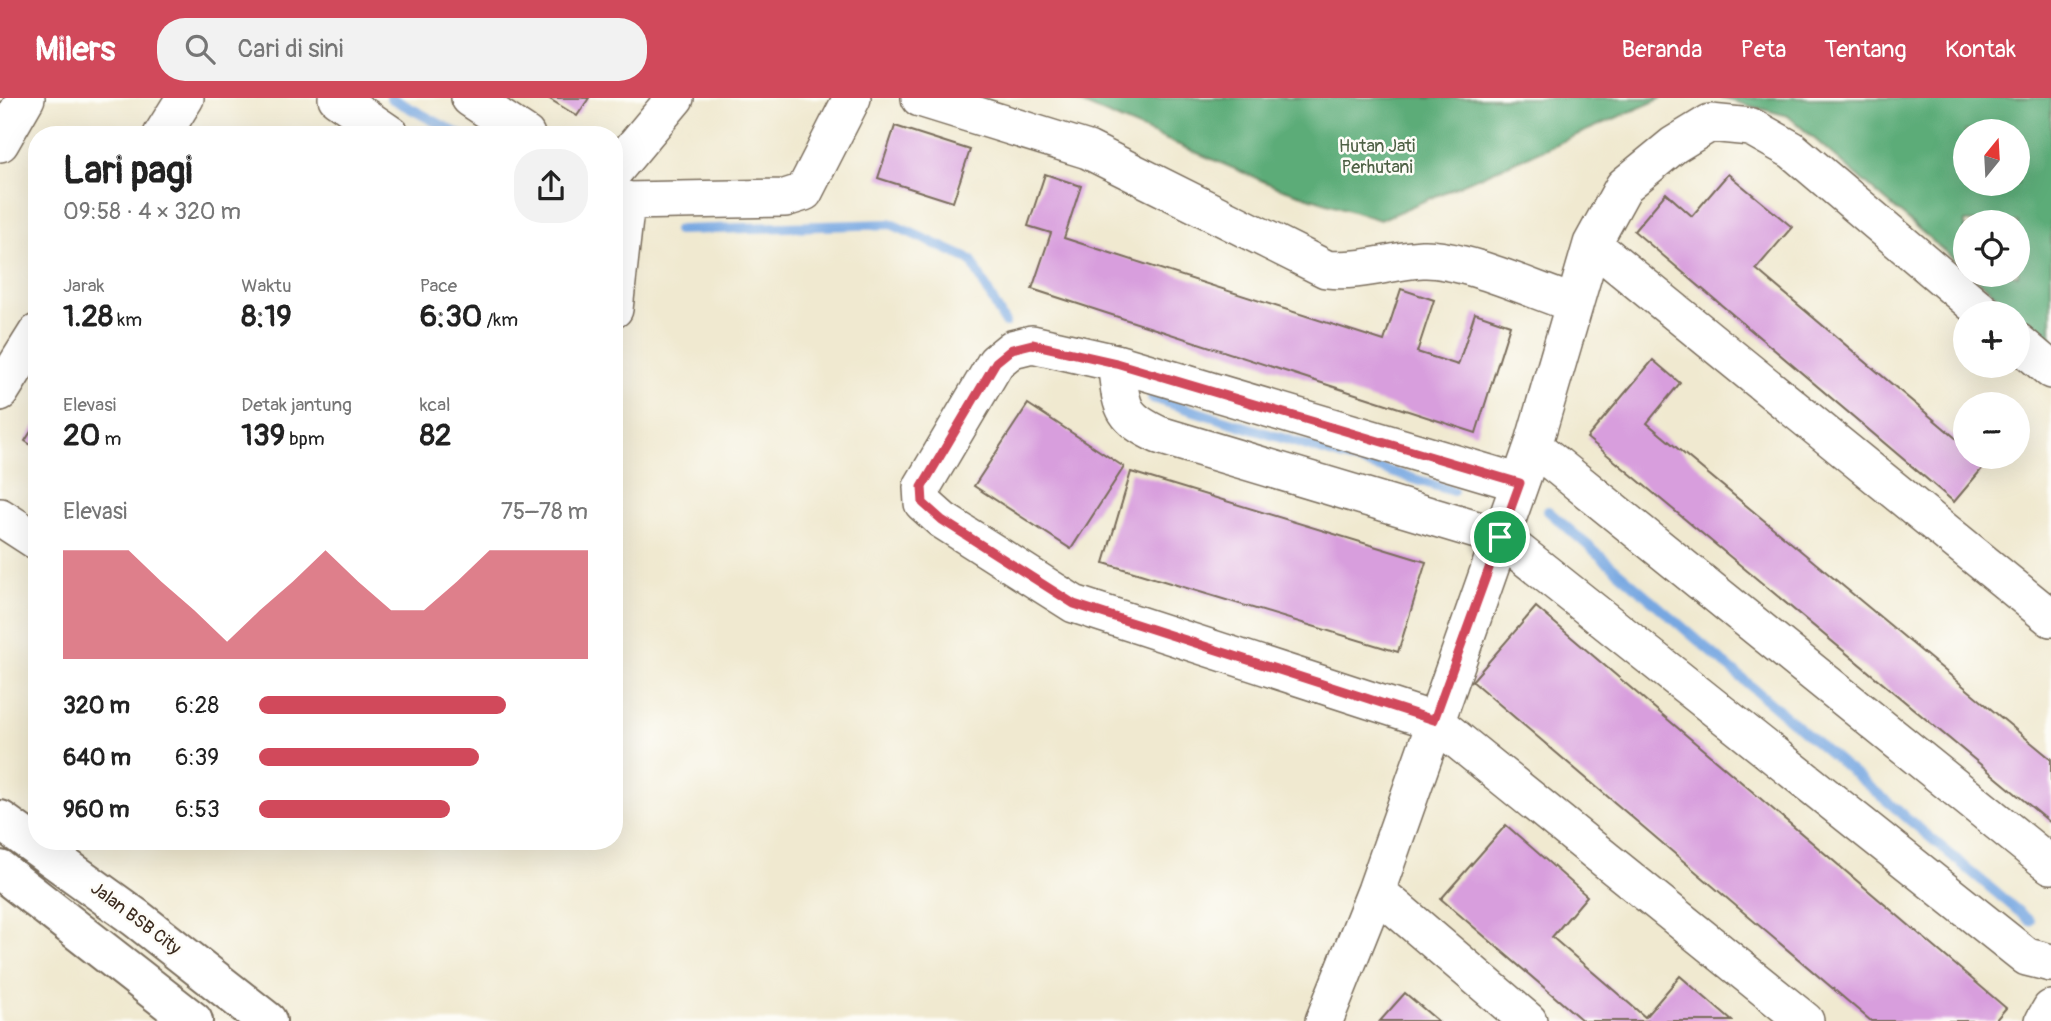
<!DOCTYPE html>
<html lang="id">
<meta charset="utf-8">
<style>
:root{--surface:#fff;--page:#f2f2f2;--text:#222;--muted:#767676;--accent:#d1495b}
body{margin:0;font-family:Pangolin,sans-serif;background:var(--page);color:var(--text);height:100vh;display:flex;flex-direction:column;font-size:26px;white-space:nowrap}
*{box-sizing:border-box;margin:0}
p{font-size:23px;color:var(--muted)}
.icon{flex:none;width:38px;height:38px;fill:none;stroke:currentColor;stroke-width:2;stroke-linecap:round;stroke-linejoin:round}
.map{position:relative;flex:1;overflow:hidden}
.drawer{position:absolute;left:28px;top:28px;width:595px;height:724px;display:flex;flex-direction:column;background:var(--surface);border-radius:28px;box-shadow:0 7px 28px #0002}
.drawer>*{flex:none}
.needle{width:46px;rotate:18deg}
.buttons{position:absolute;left:1953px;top:21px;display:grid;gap:14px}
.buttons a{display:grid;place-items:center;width:77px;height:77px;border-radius:50%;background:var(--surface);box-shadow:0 7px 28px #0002;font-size:35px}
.pin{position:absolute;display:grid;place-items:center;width:60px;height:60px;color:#fff;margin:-30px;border:4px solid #fff;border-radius:50%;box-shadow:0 2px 7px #0007}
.round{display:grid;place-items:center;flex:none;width:74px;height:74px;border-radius:28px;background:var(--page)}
.headline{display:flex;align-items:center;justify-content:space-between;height:119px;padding:0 35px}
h1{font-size:38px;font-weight:700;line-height:52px}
.stats{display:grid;grid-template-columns:repeat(3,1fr);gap:10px;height:119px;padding:7px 35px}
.stats div{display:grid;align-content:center}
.stats b{font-size:30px;font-weight:700}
.stats small{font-size:19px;font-weight:400}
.stats p{font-size:19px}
.chart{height:196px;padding:14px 35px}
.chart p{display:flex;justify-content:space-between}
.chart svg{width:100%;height:126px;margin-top:7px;fill:var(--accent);opacity:.7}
ul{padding:0 35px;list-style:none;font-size:23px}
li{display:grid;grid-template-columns:112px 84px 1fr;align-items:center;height:52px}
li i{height:18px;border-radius:9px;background:var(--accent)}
header{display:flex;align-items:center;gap:42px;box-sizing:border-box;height:98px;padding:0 35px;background:var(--accent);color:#fff}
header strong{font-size:33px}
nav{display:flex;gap:38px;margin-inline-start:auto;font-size:24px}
.search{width:490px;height:63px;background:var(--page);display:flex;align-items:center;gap:18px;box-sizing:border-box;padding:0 24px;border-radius:28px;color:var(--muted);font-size:26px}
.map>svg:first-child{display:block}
.forest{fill:#5cac78;stroke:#4c6b4b;stroke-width:2;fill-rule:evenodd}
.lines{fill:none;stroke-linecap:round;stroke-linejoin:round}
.stream{stroke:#77a7e1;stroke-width:10}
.building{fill:#d89edd}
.minor-casing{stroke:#7a6d5c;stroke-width:40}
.tertiary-casing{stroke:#7a6d5c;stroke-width:42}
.minor{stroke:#fff;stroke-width:37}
.tertiary{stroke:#fff;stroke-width:38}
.route-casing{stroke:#fff;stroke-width:14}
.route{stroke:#d1495b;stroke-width:9}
.labels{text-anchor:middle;stroke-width:5;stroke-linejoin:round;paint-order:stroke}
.park-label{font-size:18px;fill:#4e6145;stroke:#fdfcf7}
.street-label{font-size:18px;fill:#3b2a1e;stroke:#fdfcf7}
</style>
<header>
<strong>Milers</strong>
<div class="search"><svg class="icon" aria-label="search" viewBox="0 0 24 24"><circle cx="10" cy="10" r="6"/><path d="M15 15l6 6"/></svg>Cari di sini</div>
<nav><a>Beranda</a><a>Peta</a><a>Tentang</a><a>Kontak</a></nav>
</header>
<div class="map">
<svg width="2051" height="923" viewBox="0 0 2051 923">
<rect width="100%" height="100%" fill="#fdfcf7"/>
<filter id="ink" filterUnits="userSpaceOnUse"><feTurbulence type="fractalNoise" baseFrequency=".0143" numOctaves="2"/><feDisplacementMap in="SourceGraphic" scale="14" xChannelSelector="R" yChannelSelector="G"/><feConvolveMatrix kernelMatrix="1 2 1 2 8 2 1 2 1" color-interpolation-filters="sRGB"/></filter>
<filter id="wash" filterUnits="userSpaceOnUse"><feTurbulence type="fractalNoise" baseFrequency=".00686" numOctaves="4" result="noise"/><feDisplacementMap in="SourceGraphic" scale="28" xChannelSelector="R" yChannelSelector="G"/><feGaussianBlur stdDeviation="1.57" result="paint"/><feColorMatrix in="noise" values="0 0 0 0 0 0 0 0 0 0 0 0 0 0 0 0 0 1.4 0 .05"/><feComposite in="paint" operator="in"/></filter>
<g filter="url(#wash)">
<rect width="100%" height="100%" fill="#f0e9d0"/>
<path class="forest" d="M1069,0H1662L1380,122L1277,89Z
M1721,0H2051V244L1972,177H2018V124H1965V171L1788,18ZM1965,33H2018V86H1965Z"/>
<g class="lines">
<path class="stream" d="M391,0L460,37
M678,132L891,126L971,162L1005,225
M1152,300L1453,393
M1548,413L1803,633L2030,823"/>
</g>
<g id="blocks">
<path class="building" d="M548,0H589L577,18Z
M895,28L970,52L953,104L878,80Z
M1045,76L1081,88L1064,140L1384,243L1401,191L1434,202L1417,254L1458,267L1475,215L1510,227L1476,335L1032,191L1051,135L1028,128Z
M1728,76L1792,129L1756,171L1965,348V359H1978L1986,366L1954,404L1634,133L1666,95L1692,118Z
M1653,262L1680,285L1647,325L2051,661V725L1587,340Z
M1028,306L1124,369L1071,451L974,388Z
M37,324V351L25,343Z
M1131,374L1426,464L1398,554L1104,465Z
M1536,509L2006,910L1995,923H1871L1472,583Z
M1506,727L1587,798L1552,839L1581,864L1645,919L1680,878L1732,923H1583L1441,801Z
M1405,895L1438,923H1380Z"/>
</g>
</g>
<g filter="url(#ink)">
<use href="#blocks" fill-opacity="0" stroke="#7a6d5c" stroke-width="2"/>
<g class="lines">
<g class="minor-casing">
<path id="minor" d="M337,0L391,37
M470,0L526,37
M920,0L1088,52L1326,171C1360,175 1389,163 1422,161C1461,159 1533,192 1572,205
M162,37L185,0
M0,45L26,0
M614,73L675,0
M614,95L626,103L614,211
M626,103L785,100L804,94L852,0
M1592,146L2051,520
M2018,244L2051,272
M1116,265C1122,307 1118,318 1159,337L1500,439L2027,859L2051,865
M0,294L37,235
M1533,348L2051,767
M1520,385L1116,265L1032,246L1012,251L996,264L922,389L923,405L942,422L1074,506L1434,623L1805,923
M0,419L37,443
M1376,793L1528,923
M1324,923L1376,793L1533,348L1592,146L1624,88L1674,47L1710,25L1751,29L1792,52L1984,215
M2044,923L2051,911"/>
</g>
<g class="tertiary-casing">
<path id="tertiary" d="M0,722L136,820L267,923
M0,772L193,923"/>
</g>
<use href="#minor" class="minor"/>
<use href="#tertiary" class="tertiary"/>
</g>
</g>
<g class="lines" filter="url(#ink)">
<g class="route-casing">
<path id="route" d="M1032,246L1116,265L1520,385L1434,622L1074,506L942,422L923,405L922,389L996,264L1012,251Z"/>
</g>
<use href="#route" class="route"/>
</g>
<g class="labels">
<g class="park-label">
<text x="1377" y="54">Hutan Jati<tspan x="1377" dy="21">Perhutani</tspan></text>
</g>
<g class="street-label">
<text transform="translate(136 820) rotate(37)" y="6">Jalan BSB City</text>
</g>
</g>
</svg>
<div class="buttons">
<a><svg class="needle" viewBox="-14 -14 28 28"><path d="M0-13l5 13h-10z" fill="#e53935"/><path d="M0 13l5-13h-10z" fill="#767676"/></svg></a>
<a><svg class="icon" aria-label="locate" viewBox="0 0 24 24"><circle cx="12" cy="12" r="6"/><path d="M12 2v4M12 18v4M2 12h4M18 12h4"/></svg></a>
<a>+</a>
<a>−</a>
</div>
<div class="pin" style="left:1500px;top:439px;background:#1e9e55"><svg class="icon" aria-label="arrive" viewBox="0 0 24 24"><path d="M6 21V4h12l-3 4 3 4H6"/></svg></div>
<section class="drawer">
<div class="headline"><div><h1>Lari pagi</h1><p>09:58 · 4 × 320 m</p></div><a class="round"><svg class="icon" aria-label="share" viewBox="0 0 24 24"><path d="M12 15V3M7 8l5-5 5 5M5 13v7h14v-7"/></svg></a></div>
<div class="stats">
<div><p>Jarak</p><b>1.28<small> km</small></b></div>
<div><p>Waktu</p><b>8:19</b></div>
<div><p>Pace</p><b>6:30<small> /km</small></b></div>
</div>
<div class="stats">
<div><p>Elevasi</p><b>20<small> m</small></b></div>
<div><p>Detak jantung</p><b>139<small> bpm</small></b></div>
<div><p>kcal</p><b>82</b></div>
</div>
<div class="chart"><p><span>Elevasi</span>75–78 m</p>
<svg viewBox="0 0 160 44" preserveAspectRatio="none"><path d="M0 44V6L10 6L20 6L30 17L40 27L50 38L60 27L70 17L80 6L90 17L100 27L110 27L120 17L130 6L140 6L150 6L160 6V44z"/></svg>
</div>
<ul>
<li><b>320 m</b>6:28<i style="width:75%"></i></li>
<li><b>640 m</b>6:39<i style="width:67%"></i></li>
<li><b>960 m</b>6:53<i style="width:58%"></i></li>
</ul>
</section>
</div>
